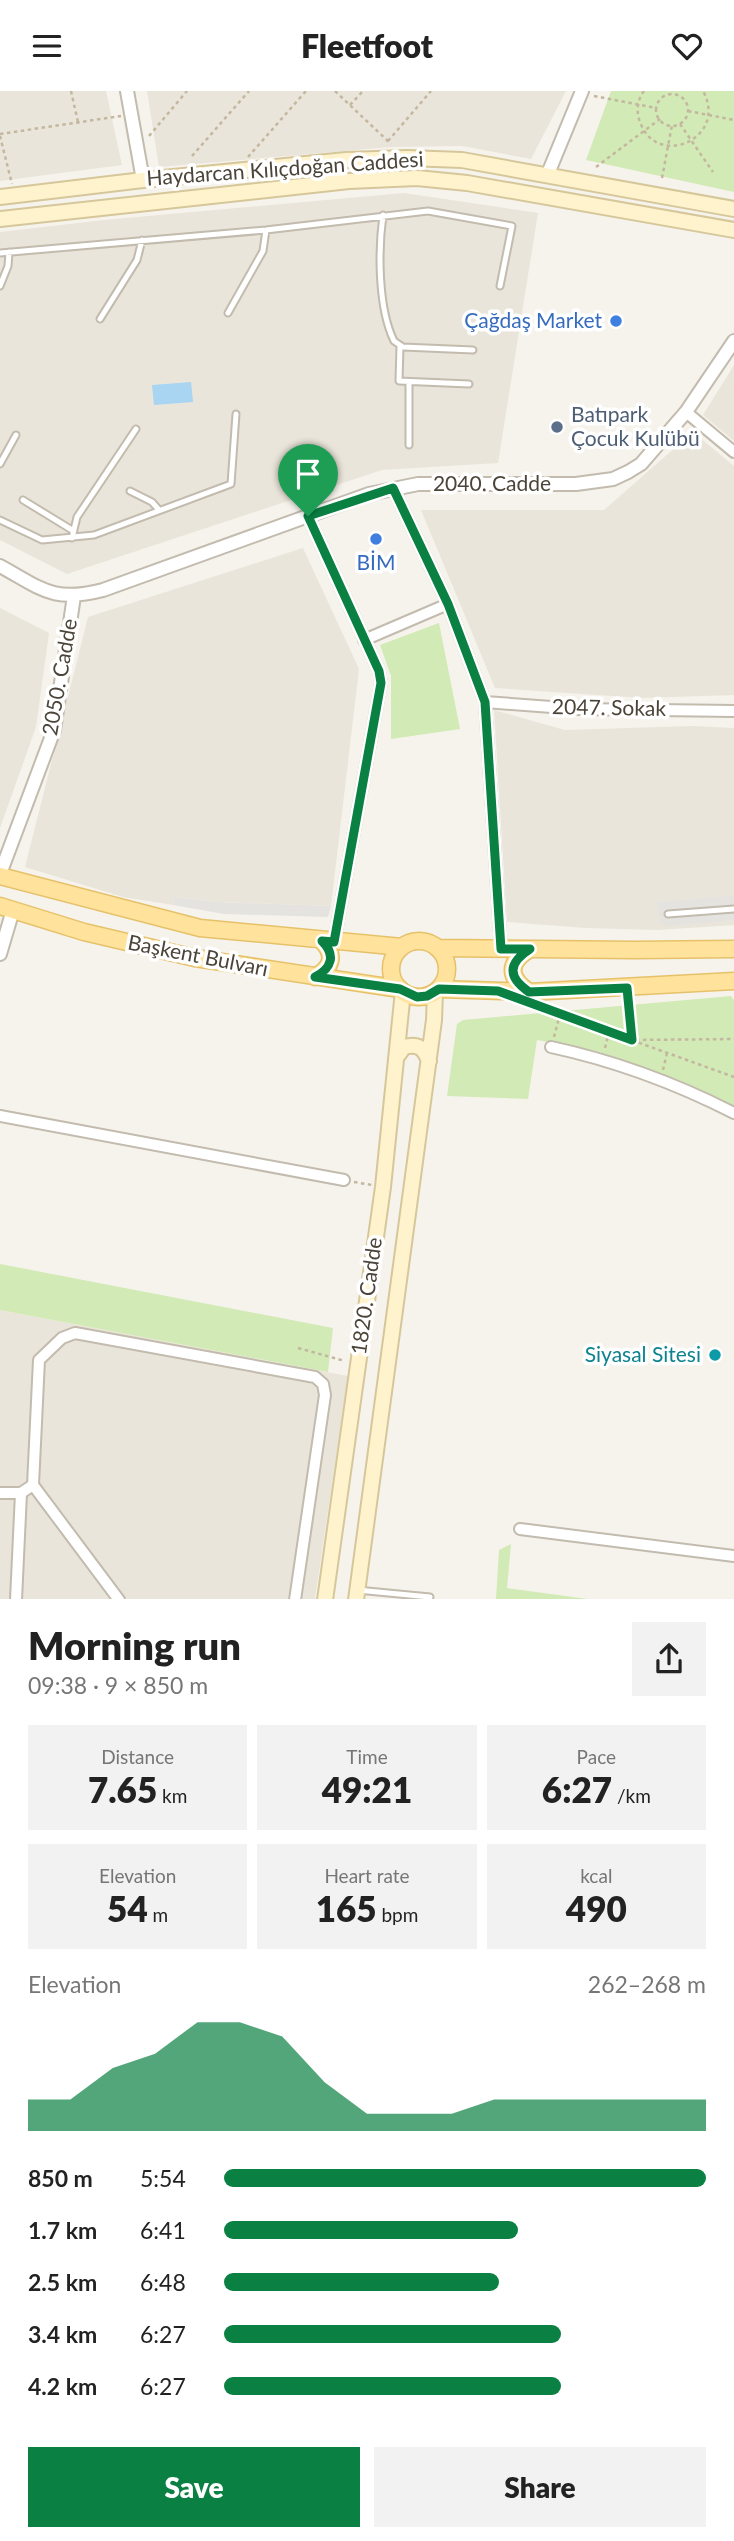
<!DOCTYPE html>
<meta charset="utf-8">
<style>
:root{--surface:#fff;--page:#f2f2f2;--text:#222;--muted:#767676;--accent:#0b8043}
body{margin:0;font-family:Lato,sans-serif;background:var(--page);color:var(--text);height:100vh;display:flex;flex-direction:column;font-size:26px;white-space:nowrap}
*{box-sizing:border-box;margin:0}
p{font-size:23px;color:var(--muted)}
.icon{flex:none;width:38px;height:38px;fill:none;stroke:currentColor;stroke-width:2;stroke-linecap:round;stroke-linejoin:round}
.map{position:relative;height:1508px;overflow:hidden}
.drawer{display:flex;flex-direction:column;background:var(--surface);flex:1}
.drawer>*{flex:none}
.pin{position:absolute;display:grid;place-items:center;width:60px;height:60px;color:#fff;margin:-72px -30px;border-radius:50% 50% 50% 0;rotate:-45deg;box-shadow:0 0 7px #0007}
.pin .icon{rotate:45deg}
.round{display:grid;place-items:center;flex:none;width:74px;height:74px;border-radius:0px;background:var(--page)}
.head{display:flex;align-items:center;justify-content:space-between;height:119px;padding:0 28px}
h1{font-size:38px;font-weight:800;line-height:52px}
.stats{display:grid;grid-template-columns:repeat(3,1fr);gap:10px;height:119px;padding:7px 28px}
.stats div{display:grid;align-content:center;border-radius:0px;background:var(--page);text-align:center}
.stats b{font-size:35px;font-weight:800}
.stats small{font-size:19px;font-weight:400}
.stats p{font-size:19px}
.chart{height:196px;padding:14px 28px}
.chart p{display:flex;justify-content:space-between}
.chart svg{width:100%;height:126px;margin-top:7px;fill:var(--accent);opacity:.7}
.primary-button{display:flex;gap:14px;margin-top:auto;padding:14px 28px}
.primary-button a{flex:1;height:80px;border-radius:0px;background:var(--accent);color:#fff;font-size:28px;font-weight:800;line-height:80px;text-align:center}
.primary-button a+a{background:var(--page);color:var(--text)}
ul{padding:0 28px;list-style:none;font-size:23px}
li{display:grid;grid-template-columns:112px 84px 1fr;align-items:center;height:52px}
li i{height:18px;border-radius:9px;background:var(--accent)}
header{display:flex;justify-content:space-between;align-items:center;height:91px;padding:0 28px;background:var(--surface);font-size:32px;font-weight:800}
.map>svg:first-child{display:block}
.residential{fill:#eae5da}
.green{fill:#d2eab5}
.parking{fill:#e5e3e0}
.water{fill:#a9d4f2}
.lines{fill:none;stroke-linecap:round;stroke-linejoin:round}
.service-casing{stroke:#c2bbae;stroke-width:9}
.minor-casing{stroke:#c2bbae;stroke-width:14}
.tertiary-casing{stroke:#c2bbae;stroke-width:16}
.secondary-casing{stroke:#d6c79b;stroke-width:18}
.primary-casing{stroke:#e6c16a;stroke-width:19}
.path{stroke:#c4b79f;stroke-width:2.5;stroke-dasharray:3.5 3.5;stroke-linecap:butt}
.service{stroke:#fff;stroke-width:5}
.minor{stroke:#fff;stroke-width:10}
.tertiary{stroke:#fff;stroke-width:12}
.secondary{stroke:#fff3cd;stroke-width:14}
.primary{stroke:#ffe39c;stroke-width:16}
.route-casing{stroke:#fff;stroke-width:14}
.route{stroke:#0b8043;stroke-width:9}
.shop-dot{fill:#3f7fe0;stroke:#fff;stroke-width:2.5}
.service-dot{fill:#5c6f8a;stroke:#fff;stroke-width:2.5}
.culture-dot{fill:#0f9aa8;stroke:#fff;stroke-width:2.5}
.labels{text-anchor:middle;stroke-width:7;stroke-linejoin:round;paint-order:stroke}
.street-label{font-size:21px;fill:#4b4439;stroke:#fff}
.shop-label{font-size:21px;fill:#366cbe;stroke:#fff;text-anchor:end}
.service-label{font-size:21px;fill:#4e5e75;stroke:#fff;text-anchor:start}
.culture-label{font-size:21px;fill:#0d838f;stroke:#fff;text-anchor:end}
</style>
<header><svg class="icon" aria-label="menu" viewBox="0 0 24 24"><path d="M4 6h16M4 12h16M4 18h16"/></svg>Fleetfoot<svg class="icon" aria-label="heart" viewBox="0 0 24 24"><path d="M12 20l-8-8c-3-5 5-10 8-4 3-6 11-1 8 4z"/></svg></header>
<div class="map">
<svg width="734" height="1509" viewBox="0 0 734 1509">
<rect width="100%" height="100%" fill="#f6f3ec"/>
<path class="residential" d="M0,0H106L122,74L0,90Z
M147,0H566L531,68L462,55L391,56L159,76Z
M404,102L538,122L498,372L382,379L67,483L0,449V141L104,129Z
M734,274V350L703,324Z
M693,341L734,375V604L643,607L495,597L421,419H604Z
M303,457L359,578L331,815L215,811L174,806L173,814L123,806L25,776L88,526Z
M0,517L49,542L36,636L0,737Z
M494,619L565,639L693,635L734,637V834L658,839L585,837L507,831Z
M0,1219L348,1285L315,1508H0Z"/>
<path class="green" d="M611,0H734V101L586,69Z
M439,532L460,638L391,648V585L380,554Z
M731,905L734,909V1018L600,961L537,949L528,1008L447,1005L457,933L463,929Z
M0,1173L333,1237L328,1281L0,1219Z
M511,1453L507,1497L588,1508H496L499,1459Z"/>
<path class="parking" d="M734,805V829L669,835L660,832L657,811Z
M174,806L215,811L331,815L328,826L224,823L173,814Z"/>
<path class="water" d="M191,291L193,311L154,314L152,294Z"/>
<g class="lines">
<g class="service-casing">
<path id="service" d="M383,124C378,160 378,217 394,250L403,256L473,259
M0,162L266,139L428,120L512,135L500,195
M0,195L8,175L9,161
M228,222L263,160L266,139
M100,228L137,169L142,149
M400,255L399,290L469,293
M409,354V291
M0,373L16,344
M130,400L152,411L159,419
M23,409L72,439
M0,429L42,449L94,444L231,393L236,323
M72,447L77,426L136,338
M668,823L734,818
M357,1499L430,1506"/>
</g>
<g class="minor-casing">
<path id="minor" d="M686,321L734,361
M393,397L448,513L485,611L501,858
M308,425L379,580L381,592L334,851
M364,549L448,513
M485,611L578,618L734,620
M551,956C616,970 675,992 734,1022
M0,1025L344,1089
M33,1394L119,1509
M0,1402H21L33,1394L39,1269L62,1247L75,1242L315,1286L323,1293L325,1304L295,1509
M520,1438L734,1465
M16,1509L21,1402"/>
</g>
<g class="tertiary-casing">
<path id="tertiary" d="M127,0L143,89
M547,85L582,0
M0,475C42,498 53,512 103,499L369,403L418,393H576L613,388L628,381L641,373L686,321L734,250
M0,783L54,639L74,505
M0,863L13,819"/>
</g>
<g class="secondary-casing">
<path id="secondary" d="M0,106L143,89L346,69L407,67L462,69L734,118
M0,128L349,90L417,87L467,92L734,139
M396,967L404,956C418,952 424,957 429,970
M325,1509L383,1096L403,900
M356,1509L434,929L435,901"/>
</g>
<g class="primary-casing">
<path id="primary" d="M0,785L200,837L402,856
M0,815L84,841L195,867L400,898
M391 878a28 28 0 1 1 56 0a28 28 0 1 1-56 0Z
M437,857L634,859L734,858
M315,886C332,877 336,864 322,850
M439,898L529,901L734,890
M529,901C508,886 507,872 530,858"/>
</g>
<path class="path" d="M71,0L78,31
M335,0L391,53
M644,0C637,9 636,21 640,31C657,79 729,47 703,0
M656 19a16 16 0 1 1 32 0a16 16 0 1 1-32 0Z
M594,5L656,17
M350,14L363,0
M688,20L734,29
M680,33L713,81
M0,43L121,25
M0,45L12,93
M149,45L187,0
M388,50L431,0
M192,65L249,0
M248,66L306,0
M596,76L660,28
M662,87L672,34
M629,911L632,949L734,948
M540,916L734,986
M554,946L560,923
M605,957L609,941
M663,979L667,962
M354,1091L372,1094
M298,1257L345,1270"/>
<use href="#service" class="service"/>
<use href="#minor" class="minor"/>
<use href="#tertiary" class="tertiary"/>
<use href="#secondary" class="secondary"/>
<use href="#primary" class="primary"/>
</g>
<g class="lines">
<g class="route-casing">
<path id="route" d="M393,397L448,513L485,611L501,858H530C508,872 507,886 529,901L627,897L632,949L498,900L439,898L427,905L417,906L400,898L315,886C332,877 336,864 322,850L334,851L381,592L379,580L308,425Z"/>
</g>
<use href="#route" class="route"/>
</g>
<g class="shop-dot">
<circle cx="616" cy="230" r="7"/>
<circle cx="376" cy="448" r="7"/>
</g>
<circle class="service-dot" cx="557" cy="336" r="7"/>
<circle class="culture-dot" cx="715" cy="1264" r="7"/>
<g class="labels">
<g class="street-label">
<text transform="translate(285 78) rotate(-4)" y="7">Haydarcan Kılıçdoğan Caddesi</text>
<text x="492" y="400">2040. Cadde</text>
<text transform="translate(60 586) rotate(-80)" y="7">2050. Cadde</text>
<text transform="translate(609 617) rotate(1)" y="7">2047. Sokak</text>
<text transform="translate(198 865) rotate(11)" y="7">Başkent Bulvarı</text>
<text transform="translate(367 1205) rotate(-82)" y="7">1820. Cadde</text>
</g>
<g class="shop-label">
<text x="602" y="237">Çağdaş Market</text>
<text x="376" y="479" text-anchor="middle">BİM</text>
</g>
<g class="service-label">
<text x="571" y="331">Batıpark<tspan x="571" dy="24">Çocuk Kulübü</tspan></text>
</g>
<g class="culture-label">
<text x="701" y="1271">Siyasal Sitesi</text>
</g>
</g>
</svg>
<div class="pin" style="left:308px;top:425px;background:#1e9e55"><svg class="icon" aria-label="arrive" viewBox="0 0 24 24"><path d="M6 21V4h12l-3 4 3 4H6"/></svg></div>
</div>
<section class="drawer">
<div class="head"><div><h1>Morning run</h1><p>09:38 · 9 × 850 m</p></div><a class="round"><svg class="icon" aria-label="share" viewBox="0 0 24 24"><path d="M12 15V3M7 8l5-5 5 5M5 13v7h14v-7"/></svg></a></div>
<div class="stats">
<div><p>Distance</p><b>7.65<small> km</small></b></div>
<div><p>Time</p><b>49:21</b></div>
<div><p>Pace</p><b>6:27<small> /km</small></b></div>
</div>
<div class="stats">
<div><p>Elevation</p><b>54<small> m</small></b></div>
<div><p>Heart rate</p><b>165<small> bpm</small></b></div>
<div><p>kcal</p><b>490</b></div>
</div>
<div class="chart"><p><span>Elevation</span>262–268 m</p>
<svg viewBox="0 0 160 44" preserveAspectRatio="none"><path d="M0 44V33L10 33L20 22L30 17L40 6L50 6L60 11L70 27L80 38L90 38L100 38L110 33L120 33L130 33L140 33L150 33L160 33V44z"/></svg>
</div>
<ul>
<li><b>850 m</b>5:54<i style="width:100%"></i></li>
<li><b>1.7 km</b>6:41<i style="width:61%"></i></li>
<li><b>2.5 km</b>6:48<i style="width:57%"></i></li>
<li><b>3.4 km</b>6:27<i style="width:70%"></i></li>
<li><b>4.2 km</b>6:27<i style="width:70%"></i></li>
</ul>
<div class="primary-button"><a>Save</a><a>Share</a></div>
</section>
